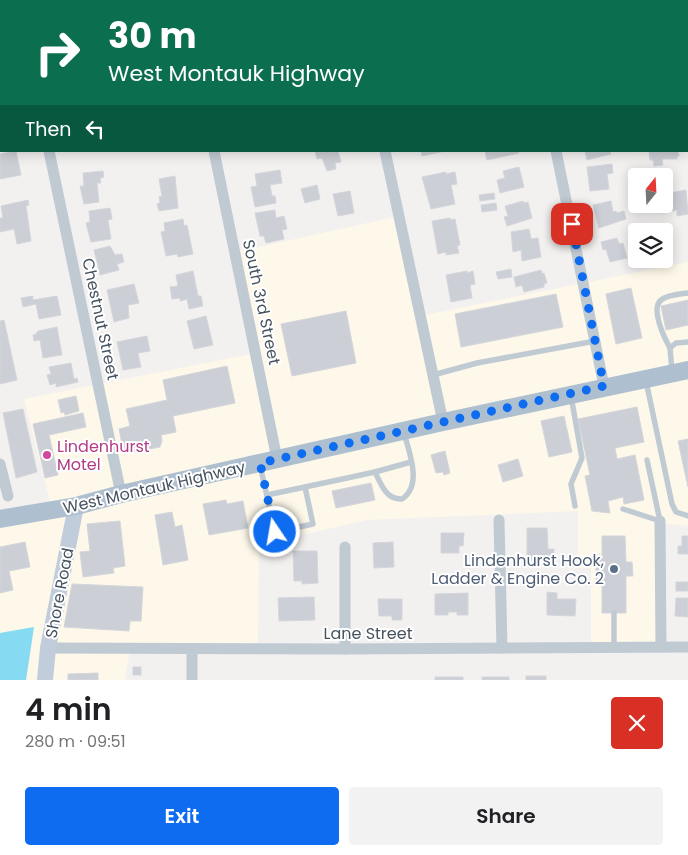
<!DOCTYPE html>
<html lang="en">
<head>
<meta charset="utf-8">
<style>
  :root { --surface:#fff; --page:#f2f2f2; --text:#202124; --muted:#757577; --accent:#0d6cef }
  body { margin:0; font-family:Poppins,sans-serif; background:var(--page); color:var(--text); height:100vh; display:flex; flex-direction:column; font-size:19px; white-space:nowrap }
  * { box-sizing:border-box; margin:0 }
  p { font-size:16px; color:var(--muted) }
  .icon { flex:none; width:28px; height:28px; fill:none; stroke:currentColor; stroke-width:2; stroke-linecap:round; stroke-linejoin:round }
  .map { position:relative; height:680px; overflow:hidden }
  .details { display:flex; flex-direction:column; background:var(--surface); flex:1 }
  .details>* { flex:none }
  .guide { position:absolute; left:0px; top:0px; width:689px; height:152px; box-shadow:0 2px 12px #0003; background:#0b6e4f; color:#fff; overflow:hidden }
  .needle { width:32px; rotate:18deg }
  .tools { position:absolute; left:628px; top:168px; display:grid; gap:10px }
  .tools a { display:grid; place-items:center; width:45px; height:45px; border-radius:5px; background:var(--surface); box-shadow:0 2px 12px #0003; font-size:25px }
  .pin { position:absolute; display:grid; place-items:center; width:42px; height:42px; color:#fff; margin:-21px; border-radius:10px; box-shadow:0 2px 8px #0006 }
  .me { position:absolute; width:55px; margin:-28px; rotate:348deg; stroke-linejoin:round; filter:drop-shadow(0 0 4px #0008) }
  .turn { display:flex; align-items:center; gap:18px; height:105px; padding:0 25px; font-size:22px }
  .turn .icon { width:65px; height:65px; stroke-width:2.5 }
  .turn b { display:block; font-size:35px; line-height:42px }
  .then { display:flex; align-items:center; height:48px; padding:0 25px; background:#0003; gap:10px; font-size:19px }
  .round { display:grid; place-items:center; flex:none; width:52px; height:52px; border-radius:5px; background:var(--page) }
  .summary { display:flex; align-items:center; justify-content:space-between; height:85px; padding:0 25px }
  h1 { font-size:30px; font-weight:600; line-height:38px }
  .action { display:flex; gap:10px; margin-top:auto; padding:10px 25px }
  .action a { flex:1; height:58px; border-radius:5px; background:var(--accent); color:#fff; font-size:20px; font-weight:600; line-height:58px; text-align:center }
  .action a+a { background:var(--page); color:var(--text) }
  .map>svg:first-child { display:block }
  .commercial { fill:#fdf8e9 }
  .water { fill:#86daf2 }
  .building { fill:#cccfd5; stroke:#d4d6dc }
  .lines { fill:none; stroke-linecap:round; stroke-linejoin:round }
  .lane { stroke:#c0cad3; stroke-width:5.5 }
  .street { stroke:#c0cad3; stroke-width:11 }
  .secondary { stroke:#c1cdda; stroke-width:16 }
  .primary { stroke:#aebfd0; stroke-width:18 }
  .route { stroke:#0d6cef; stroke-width:9; stroke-dasharray:0 16.2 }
  .hotel-dot { fill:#d1479c; stroke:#fff; stroke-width:2 }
  .service-dot { fill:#5c6f8a; stroke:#fff; stroke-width:2 }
  .labels { text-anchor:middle; stroke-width:4; stroke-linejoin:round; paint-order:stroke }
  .street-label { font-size:16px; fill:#46535f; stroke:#fff }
  .hotel-label { font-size:16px; fill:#b23c85; stroke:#fff; text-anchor:start }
  .service-label { font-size:16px; fill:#4e5e75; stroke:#fff; text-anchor:end }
</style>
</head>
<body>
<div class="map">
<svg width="688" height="680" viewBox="0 0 688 680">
  <rect width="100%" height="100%" fill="#f3f0f0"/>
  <!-- commercial -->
  <polygon class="commercial" points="395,217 415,317 688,262 688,526 663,523 664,645 591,646 591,568 578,568 578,511 367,520 259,545 258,643 131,644 125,680 26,680 34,627 0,633 0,513 50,502 24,399 261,352 240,251"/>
  <!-- water -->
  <polygon class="water" points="34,627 26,680 0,680 0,633"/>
  <!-- building -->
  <g class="building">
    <polygon points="16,151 21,175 0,179 0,154"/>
    <polygon points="315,151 338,151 341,162 335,163 336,169 327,171 322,158 317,159"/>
    <polygon points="421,151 445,151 422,156"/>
    <polygon points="485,151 518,151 519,153 487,160"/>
    <polygon points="585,151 610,151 611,154 587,160"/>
    <polygon points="649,151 678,151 679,156 677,156 677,159 662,159 663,165 654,166 653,160 650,160"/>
    <polygon points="612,164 613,173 607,174 609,189 590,191 587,167"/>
    <polygon points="519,167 524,187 500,193 497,180 505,178 503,171"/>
    <polygon points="280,170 282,183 270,185 272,196 275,196 276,203 255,207 251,187 257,186 255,174"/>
    <polygon points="103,171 104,177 100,178 101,183 97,183 99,202 84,204 80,186 84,186 83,173"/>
    <polygon points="446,172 446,174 455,172 457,184 451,185 455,204 431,209 422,177"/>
    <polygon points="175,176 178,208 159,211 157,204 160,203 159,197 162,196 159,179"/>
    <polygon points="317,185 320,199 305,203 301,189"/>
    <polygon points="686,190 688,214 677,216 677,210 661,213 659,204 664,204 664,194"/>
    <polygon points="350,191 354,213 338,216 333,194"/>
    <polygon points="494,193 495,199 480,201 479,195"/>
    <polygon points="28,200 29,205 26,206 31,241 17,244 14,229 0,232 0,218 3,218 1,206"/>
    <polygon points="523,201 524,203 528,202 532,218 507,226 504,217 508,216 505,206"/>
    <polygon points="611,201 613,212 616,211 617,213 624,211 626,219 599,228 593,205"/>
    <polygon points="496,203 497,210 482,212 481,205"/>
    <polygon points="110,208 112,219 108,220 111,239 91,242 86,223 90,222 89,211"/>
    <polygon points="275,210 276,218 284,216 287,229 282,230 284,239 266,243 264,236 260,236 255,213"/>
    <polygon points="450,218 451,220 455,219 460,245 457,246 459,253 446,255 446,252 438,254 432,221"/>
    <polygon points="183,219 184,226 187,225 193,254 178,257 177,254 166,256 161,232 165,231 164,223"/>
    <polygon points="529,229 531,239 538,238 541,257 522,261 521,250 513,252 511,232"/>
    <polygon points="617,238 619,244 623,243 627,258 610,262 606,249 603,250 601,242"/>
    <polygon points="110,246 115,255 122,254 124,262 117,264 119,270 100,275 94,250"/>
    <polygon points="511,269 512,277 498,279 496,272"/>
    <polygon points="541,270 542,274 544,273 547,283 544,284 544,287 524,292 522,285 516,287 514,277"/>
    <polygon points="193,271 198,296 201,296 203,306 189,309 187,299 180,301 180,298 172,299 170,287 178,286 176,275"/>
    <polygon points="467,271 467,273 473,271 475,284 470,285 472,298 451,302 446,275"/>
    <polygon points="134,284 139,303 128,305 129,318 114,322 107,290"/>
    <polygon points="631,288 642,338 616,344 606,294"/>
    <polygon points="556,294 563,327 461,347 455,314"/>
    <polygon points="33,296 33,300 57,296 61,315 39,319 36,304 23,307 21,298"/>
    <polygon points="688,300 688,325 666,330 661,306"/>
    <polygon points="346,311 356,363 292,376 281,324"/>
    <polygon points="206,316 213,345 194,349 187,321"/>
    <polygon points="4,320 17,380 0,384 0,321"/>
    <polygon points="57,327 62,355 43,358 40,340 34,341 33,335 36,334 38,331"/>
    <polygon points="147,336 150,351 138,353 141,367 123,370 117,342"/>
    <polygon points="71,363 74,379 77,378 78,382 56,387 56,383 50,385 47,375 51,374 49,367"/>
    <polygon points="227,366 235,403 173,416 176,432 161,435 162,440 160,447 124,454 119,429 130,426 126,409 167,400 163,380"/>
    <polygon points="76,396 79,411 65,415 64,412 61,413 58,400"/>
    <polygon points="637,407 644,442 615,448 617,459 635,455 644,500 624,504 623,497 608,501 610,513 592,511 585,476 590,475 578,419"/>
    <polygon points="23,409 37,472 16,478 3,413"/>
    <polygon points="83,413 86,427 49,435 58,475 45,478 33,424"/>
    <polygon points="564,416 572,452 549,457 541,421"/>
    <polygon points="688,439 688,487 678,441"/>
    <polygon points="445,451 450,473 444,475 443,472 436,473 431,455"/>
    <polygon points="518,459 523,476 503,482 498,465"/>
    <polygon points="371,483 375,500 336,508 332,491"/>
    <polygon points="226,500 227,504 243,501 248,528 209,535 203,504"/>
    <polygon points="172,512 175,527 182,525 188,560 163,565 155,515"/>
    <polygon points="120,521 125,566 113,568 114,573 83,577 80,552 90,551 87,524"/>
    <polygon points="527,528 547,528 548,549 554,549 554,560 527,560"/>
    <polygon points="441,533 464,533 463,546 459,546 459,553 441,553"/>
    <polygon points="602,536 625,536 626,562 632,562 633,576 626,576 626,613 602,613 602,582 596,582 596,555 602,555"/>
    <polygon points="682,536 688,536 688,554 678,554 678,546 682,546"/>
    <polygon points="25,542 30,567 9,571 13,590 0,593 0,547"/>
    <polygon points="393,542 394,567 374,568 373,543"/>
    <polygon points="293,551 317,551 318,583 302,584 302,581 294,581"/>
    <rect x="676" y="582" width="12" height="9"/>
    <polygon points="72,584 143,587 141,621 130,621 129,631 64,627"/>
    <polygon points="547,592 557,593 557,599 576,599 575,616 547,615"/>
    <polygon points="468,593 468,615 457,615 457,612 448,612 448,615 435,615 435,594"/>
    <polygon points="314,597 315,620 279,621 278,598"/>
    <polygon points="676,598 688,598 688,617 675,616"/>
    <polygon points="378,599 402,599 402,620 392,620 392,616 379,616"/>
    <rect x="133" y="667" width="8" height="8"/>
    <polygon points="98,673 98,680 68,680 68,674"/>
    <rect x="526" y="676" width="20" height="4"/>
    <rect x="435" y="677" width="28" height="3"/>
    <rect x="482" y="677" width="27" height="3"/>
  </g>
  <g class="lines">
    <!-- lane -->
    <g class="lane">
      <path d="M670 348C665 339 650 309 661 300 667 295 680 294 688 293"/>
      <polyline points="672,371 670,348 676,343 688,342"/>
      <polyline points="433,375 477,363 595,341"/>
      <polyline points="646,381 672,504 676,512 688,516"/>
      <polyline points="571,396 582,458 571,484 575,506"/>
      <polyline points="647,460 660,521"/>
      <polyline points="260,465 275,532 313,524 305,487 267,495"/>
      <polyline points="375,472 411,462"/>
      <path d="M305 487 375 472C381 484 386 500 402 499 423 485 409 452 404 433"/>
      <polyline points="623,509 660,521"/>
      <polyline points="614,647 614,613"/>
    </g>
    <!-- street -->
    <g class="street">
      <polyline points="168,0 168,1"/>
      <polyline points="347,0 348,1"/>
      <polyline points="524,0 524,1"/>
      <polyline points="556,1 563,0"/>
      <polyline points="0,120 1,119"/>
      <polyline points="49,151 121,494"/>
      <polyline points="214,151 277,459"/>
      <polyline points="385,151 443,422"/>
      <polyline points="556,151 604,386"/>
      <polyline points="0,464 8,496"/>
      <polyline points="499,520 502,648"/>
      <polyline points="660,521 661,647"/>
      <polyline points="345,547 345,649"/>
      <polyline points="48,648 345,649 688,647"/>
      <polyline points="192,650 192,680"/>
    </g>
    <!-- secondary -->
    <polyline class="secondary" points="45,680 48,648 76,506"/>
    <!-- primary -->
    <polyline class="primary" points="0,519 76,506 121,494 443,422 688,370"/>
  </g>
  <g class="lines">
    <!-- route -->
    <polyline class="route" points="275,532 260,463 604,386 572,224"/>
  </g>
  <!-- markers -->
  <circle class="hotel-dot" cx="47" cy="455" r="5"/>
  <circle class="service-dot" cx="614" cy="569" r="5"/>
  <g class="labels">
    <!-- street labels -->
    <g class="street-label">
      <text transform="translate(262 302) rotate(78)" y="6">South 3rd Street</text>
      <text transform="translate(101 319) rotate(78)" y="6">Chestnut Street</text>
      <text transform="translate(154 487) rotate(-13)" y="6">West Montauk Highway</text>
      <text transform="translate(59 593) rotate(-79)" y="6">Shore Road</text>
      <text x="368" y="639">Lane Street</text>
    </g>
    <!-- hotel labels -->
    <g class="hotel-label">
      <text x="57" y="452">Lindenhurst<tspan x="57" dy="18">Motel</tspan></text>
    </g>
    <!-- service labels -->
    <g class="service-label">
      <text x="604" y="566">Lindenhurst Hook,<tspan x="604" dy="18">Ladder &amp; Engine Co. 2</tspan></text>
    </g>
  </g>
</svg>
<div class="tools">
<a><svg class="needle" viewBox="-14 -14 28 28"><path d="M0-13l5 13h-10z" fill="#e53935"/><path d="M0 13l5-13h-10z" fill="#757577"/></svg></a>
<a><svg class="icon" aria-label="layers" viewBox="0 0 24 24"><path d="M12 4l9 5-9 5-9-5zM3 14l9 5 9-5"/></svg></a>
</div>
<div class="pin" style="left:572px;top:224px;background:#d93025"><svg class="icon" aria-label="arrive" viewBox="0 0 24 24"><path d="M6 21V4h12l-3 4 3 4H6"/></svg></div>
<svg class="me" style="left:275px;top:532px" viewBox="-20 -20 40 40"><circle r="17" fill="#0d6cef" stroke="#fff" stroke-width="3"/><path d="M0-11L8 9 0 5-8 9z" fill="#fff"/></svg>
<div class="guide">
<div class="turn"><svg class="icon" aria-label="right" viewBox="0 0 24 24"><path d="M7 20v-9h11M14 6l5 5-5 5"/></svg><div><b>30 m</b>West Montauk Highway</div></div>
<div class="then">Then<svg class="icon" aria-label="left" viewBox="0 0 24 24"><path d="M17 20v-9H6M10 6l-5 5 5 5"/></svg></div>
</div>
</div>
<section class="details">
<div class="summary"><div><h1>4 min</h1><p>280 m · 09:51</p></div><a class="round" style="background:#d93025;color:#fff"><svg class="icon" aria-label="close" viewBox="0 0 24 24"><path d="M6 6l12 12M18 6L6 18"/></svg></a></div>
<div class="action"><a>Exit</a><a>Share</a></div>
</section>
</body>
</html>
